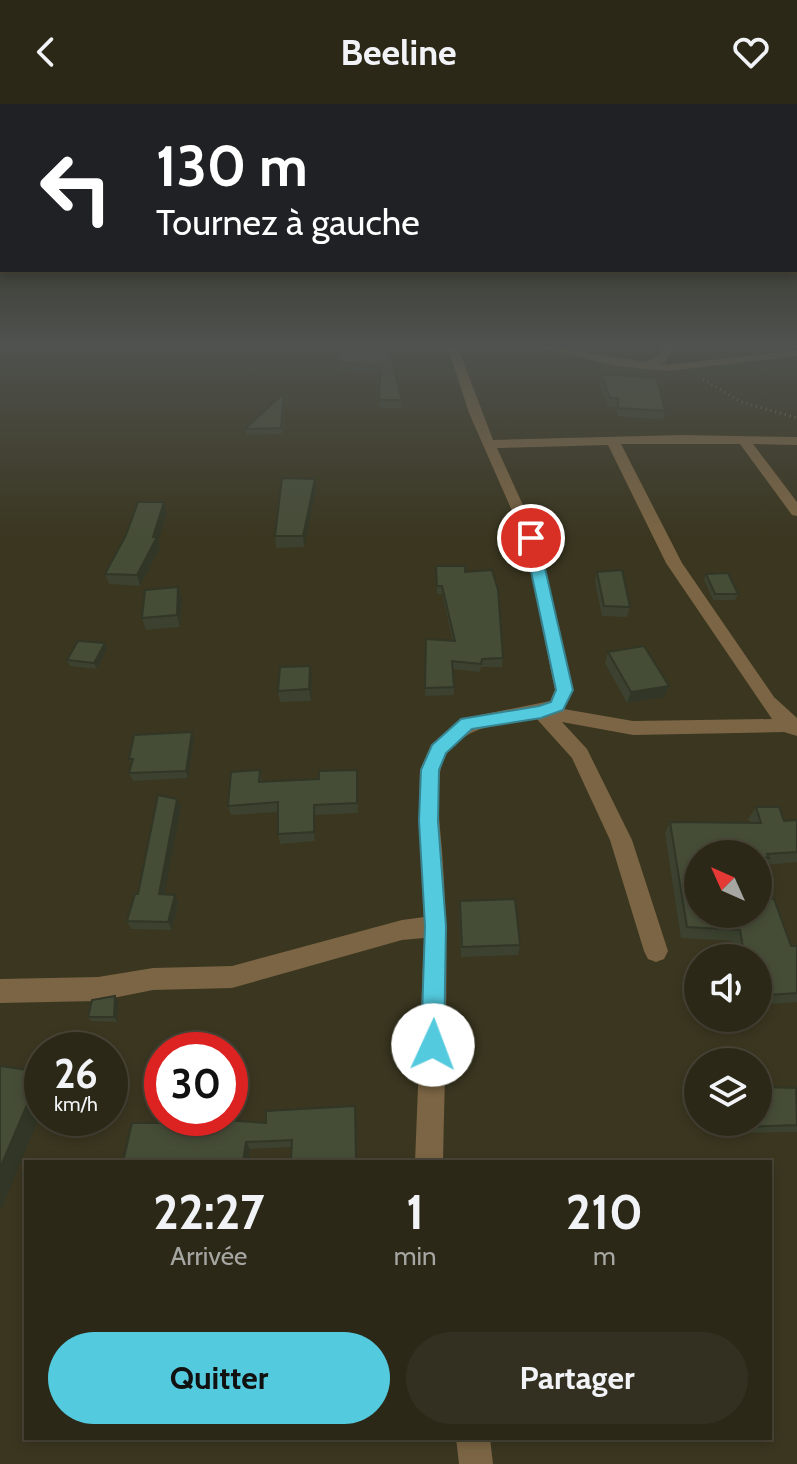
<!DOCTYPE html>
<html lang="fr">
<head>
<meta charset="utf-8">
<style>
  :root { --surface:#2c2818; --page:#343021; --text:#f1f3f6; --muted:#a6a6a2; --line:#484437; --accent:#54cade }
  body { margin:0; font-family:Cabin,sans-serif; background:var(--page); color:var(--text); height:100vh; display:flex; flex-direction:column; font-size:30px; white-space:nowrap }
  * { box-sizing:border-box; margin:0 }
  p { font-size:26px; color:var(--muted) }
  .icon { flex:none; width:44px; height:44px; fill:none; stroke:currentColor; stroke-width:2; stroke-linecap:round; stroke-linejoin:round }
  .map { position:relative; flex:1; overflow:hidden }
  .sheet { position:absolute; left:24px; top:1056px; width:748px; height:280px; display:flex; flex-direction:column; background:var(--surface); border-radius:0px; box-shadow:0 4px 12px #0003,0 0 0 2px var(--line) }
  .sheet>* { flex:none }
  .guide { position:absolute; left:0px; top:0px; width:798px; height:168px; box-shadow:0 4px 12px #0003,0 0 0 2px var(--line); background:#202124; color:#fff; overflow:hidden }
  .needle { width:52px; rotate:315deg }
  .controls { position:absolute; left:684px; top:736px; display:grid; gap:16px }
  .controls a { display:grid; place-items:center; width:88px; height:88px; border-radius:50%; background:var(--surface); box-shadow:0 4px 12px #0003,0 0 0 2px var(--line); font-size:40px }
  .speed { position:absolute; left:24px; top:928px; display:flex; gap:16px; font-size:40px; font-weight:700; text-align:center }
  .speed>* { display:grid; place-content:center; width:104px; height:104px; border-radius:50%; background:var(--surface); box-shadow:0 4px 12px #0003,0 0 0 2px var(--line); line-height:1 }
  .speed small { font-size:20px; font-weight:400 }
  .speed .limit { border:12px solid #d22; background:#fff; color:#111 }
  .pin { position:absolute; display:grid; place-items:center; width:68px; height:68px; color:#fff; margin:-34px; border:4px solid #fff; border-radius:50%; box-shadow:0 2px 8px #0007 }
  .me { position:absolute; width:88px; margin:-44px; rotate:2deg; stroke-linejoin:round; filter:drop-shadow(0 0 6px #0008) }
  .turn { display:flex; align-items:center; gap:28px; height:168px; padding:0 24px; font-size:36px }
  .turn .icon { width:104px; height:104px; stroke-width:2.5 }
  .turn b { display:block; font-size:56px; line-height:68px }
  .eta { display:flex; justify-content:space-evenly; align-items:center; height:136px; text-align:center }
  .eta b { font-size:48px; font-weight:700; line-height:56px }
  .action { display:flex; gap:16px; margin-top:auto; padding:16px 24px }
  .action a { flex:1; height:92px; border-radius:48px; background:var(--accent); color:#111; font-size:32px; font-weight:700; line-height:92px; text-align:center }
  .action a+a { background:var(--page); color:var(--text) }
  header { display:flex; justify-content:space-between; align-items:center; height:104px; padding:0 24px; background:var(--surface); font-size:36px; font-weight:700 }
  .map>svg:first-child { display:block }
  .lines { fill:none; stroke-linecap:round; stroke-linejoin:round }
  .path { stroke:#777461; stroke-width:3; stroke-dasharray:1 4; stroke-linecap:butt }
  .minor { fill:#7b6544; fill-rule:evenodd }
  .wall { fill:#3c422f }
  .shaded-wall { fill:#313626 }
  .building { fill:#464d37; stroke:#313626; stroke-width:2 }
  .route { fill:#54cade; stroke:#378390; stroke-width:2 }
</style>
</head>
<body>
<header><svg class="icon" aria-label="back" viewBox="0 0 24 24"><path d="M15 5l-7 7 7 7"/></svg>Beeline<svg class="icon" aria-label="heart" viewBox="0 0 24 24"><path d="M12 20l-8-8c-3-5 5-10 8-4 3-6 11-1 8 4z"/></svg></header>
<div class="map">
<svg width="797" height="1360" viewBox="0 0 797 1360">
  <rect width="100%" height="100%" fill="#3a3620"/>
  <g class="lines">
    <!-- path -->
    <g class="path">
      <polyline points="26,248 52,242"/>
      <polyline points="703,275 741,298 797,314"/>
    </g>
    <!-- minor -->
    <g class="minor">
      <polygon points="16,242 15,244 0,250 0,243"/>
      <path d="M443 242H454L460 249 493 336 681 331 797 333V341L753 340 797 398V412L792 411 740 340H621L682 459 774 593 797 614V632L784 628 633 631 562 618 587 645 632 736 668 847 664 855 656 858 648 855 644 847 610 736 572 654 535 613C502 620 468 621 447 649 433 668 440 722 442 746 450 850 445 954 443 1058H415L424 834 402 836 232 884 153 886 98 897 0 899V875L98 873 153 864 232 862 402 816 424 813 419 717 420 666 431 641 460 615 550 597 555 586 524 434 469 309 450 250ZM608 341 666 459 772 615 633 617 564 605 573 586 538 434 497 344Z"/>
      <polygon points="533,242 553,242 644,258 658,253 663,242 673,242 666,257 660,260 668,261 797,246 797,252 668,267 616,262"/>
      <polygon points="456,1334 490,1334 493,1360 459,1360"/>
    </g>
  </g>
  <!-- wall -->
  <g class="wall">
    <polygon points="388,242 402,296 402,304 379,304 381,270 338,266 338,258"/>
    <polygon points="601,270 665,307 663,316 617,312 616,303 608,303 599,279"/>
    <polygon points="285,294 282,330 246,331 245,325"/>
    <polygon points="316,386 304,443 276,444 275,432"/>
    <polygon points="164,398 167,408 158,437 160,443 140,482 109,480 105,470"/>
    <polygon points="436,462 465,468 503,554 502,563 481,563 480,568 452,565 454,583 454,591 425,592 426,535 453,537 442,490 437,490"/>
    <polygon points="597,468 630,503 627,513 602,512 595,478"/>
    <polygon points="706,470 738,490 735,496 713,496 704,475"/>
    <polygon points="178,483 182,494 180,523 146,526 142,514"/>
    <polygon points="107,545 97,565 70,562 67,556"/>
    <polygon points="608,548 664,593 627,599 605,559"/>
    <polygon points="312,573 311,597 280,598 278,587"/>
    <polygon points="194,636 188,674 133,677 129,669 132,660 129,655"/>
    <polygon points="260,666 262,678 319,675 357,666 358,709 315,711 315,737 280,740 278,730 278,708 231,711 228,702"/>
    <polygon points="181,703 164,790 178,799 172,826 131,825 127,817 138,790"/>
    <polygon points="756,703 784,717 797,716 797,758 764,761 761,765 758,765 758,750 698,750 698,810 791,842 797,842 797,898 760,901 758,896 758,854 735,854 732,837 681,834 665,729 670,718 750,718 748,715"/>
    <polygon points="460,797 520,841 518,851 461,853 459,807"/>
    <polygon points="115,892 118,896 117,918 91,917 88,913"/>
    <polygon points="797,986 797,1028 738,1029 735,1018 758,1018"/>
    <polygon points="356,1009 357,1058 291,1058 292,1043 250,1045 123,1058 266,1019"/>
  </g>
  <!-- shaded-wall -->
  <g class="shaded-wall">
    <polygon points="315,375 316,386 304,443 303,432"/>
    <polygon points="164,398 167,408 158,437 160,443 140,482 137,471"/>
    <polygon points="178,483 182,494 180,523 177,511"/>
    <polygon points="105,539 107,545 97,565 94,559"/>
    <polygon points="310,562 312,573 311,597 309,585"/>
    <polygon points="669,582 664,593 627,599 631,588"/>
    <polygon points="192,628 194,636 188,674 186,667"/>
    <polygon points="177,695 181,703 163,798 159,790"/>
    <polygon points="314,701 315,711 315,737 314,728"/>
    <polygon points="175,791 178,799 172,826 168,818"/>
    <polygon points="115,892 118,896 117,918 114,913"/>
    <polygon points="41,968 42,1006 0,1108 0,1064"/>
    <polygon points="355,1002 356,1009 357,1058 356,1058"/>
    <polygon points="246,1038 250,1045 248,1058 243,1058"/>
  </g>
  <!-- building -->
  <g class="building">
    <polygon points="343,242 388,242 402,296 379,296 381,263 338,258"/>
    <polygon points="601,270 657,274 665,307 618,304 618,294 610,294"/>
    <polygon points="284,289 281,324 245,325"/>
    <polygon points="282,374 315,375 303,432 275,432"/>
    <polygon points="138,398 164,398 153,433 157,433 137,471 105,470 126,431"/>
    <polygon points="436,462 465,462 465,468 492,466 498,486 503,554 482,555 481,560 452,557 454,583 425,584 426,535 455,537 442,482 437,482"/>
    <polygon points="622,466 630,503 604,502 597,468"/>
    <polygon points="728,469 738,490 715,490 706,470"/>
    <polygon points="178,483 177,511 142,514 145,486"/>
    <polygon points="78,537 105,539 94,559 67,556"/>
    <polygon points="644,542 669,582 631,588 608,548"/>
    <polygon points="310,562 309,585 278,587 280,563"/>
    <polygon points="192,628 186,667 129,669 133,655 129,655 134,631"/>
    <polygon points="260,666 259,678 319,675 319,667 357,666 357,699 314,701 314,728 278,730 278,698 228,702 231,668"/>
    <polygon points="158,691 177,695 159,790 175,791 168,818 127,817 135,790 138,790"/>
    <polygon points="756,703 779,703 784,717 797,716 797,748 767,750 769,754 758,753 758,750 698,750 698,810 758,810 758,794 774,795 791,842 797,842 797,889 769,891 759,871 758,870 758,854 745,854 740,826 687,823 670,718 761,719"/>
    <polygon points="515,795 520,841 462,843 460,797"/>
    <polygon points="115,892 114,913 88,913 92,896"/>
    <polygon points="0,962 41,968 0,1064"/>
    <polygon points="758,983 796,984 797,1021 746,1023 745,1018 758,1018"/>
    <polygon points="355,1002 356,1058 291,1058 292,1036 246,1038 243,1058 123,1058 132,1019 192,1019 193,1014 196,1014 266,1019 266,1007"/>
  </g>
  <!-- sky -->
  <linearGradient id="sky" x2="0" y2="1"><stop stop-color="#201e12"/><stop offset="0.56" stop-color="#4f524e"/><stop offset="1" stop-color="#4f524e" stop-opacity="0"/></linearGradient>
  <rect width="797" height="432" fill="url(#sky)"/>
  <!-- route -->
  <polygon class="route" points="531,430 538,434 573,586 563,606 541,614 472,625 446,649 439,666 438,717 446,822 444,941 441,949 433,953 425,949 421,941 425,822 419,717 421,666 432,641 461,615 539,602 551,598 556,586 524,434"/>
</svg>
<div class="controls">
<a><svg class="needle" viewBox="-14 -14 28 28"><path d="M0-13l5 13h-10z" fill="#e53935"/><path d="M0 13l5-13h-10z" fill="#a6a6a2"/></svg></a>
<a><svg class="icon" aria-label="sound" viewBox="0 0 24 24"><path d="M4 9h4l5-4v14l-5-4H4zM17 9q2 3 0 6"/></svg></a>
<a><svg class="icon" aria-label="layers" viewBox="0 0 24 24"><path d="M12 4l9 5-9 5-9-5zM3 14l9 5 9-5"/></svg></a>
</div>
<div class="speed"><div>26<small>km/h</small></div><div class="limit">30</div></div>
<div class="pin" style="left:531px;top:434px;background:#d93025"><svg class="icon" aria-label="arrive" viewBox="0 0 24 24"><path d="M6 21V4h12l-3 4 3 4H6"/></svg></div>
<svg class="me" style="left:433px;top:941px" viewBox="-20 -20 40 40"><circle r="19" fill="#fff"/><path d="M0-13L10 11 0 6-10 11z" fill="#54cade"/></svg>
<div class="guide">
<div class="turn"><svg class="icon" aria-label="left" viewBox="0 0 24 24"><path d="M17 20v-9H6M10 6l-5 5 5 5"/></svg><div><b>130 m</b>Tournez à gauche</div></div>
</div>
<section class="sheet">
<div class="eta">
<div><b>22:27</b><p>Arrivée</p></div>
<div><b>1</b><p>min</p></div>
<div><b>210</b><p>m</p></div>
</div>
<div class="action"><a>Quitter</a><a>Partager</a></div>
</section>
</div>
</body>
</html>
